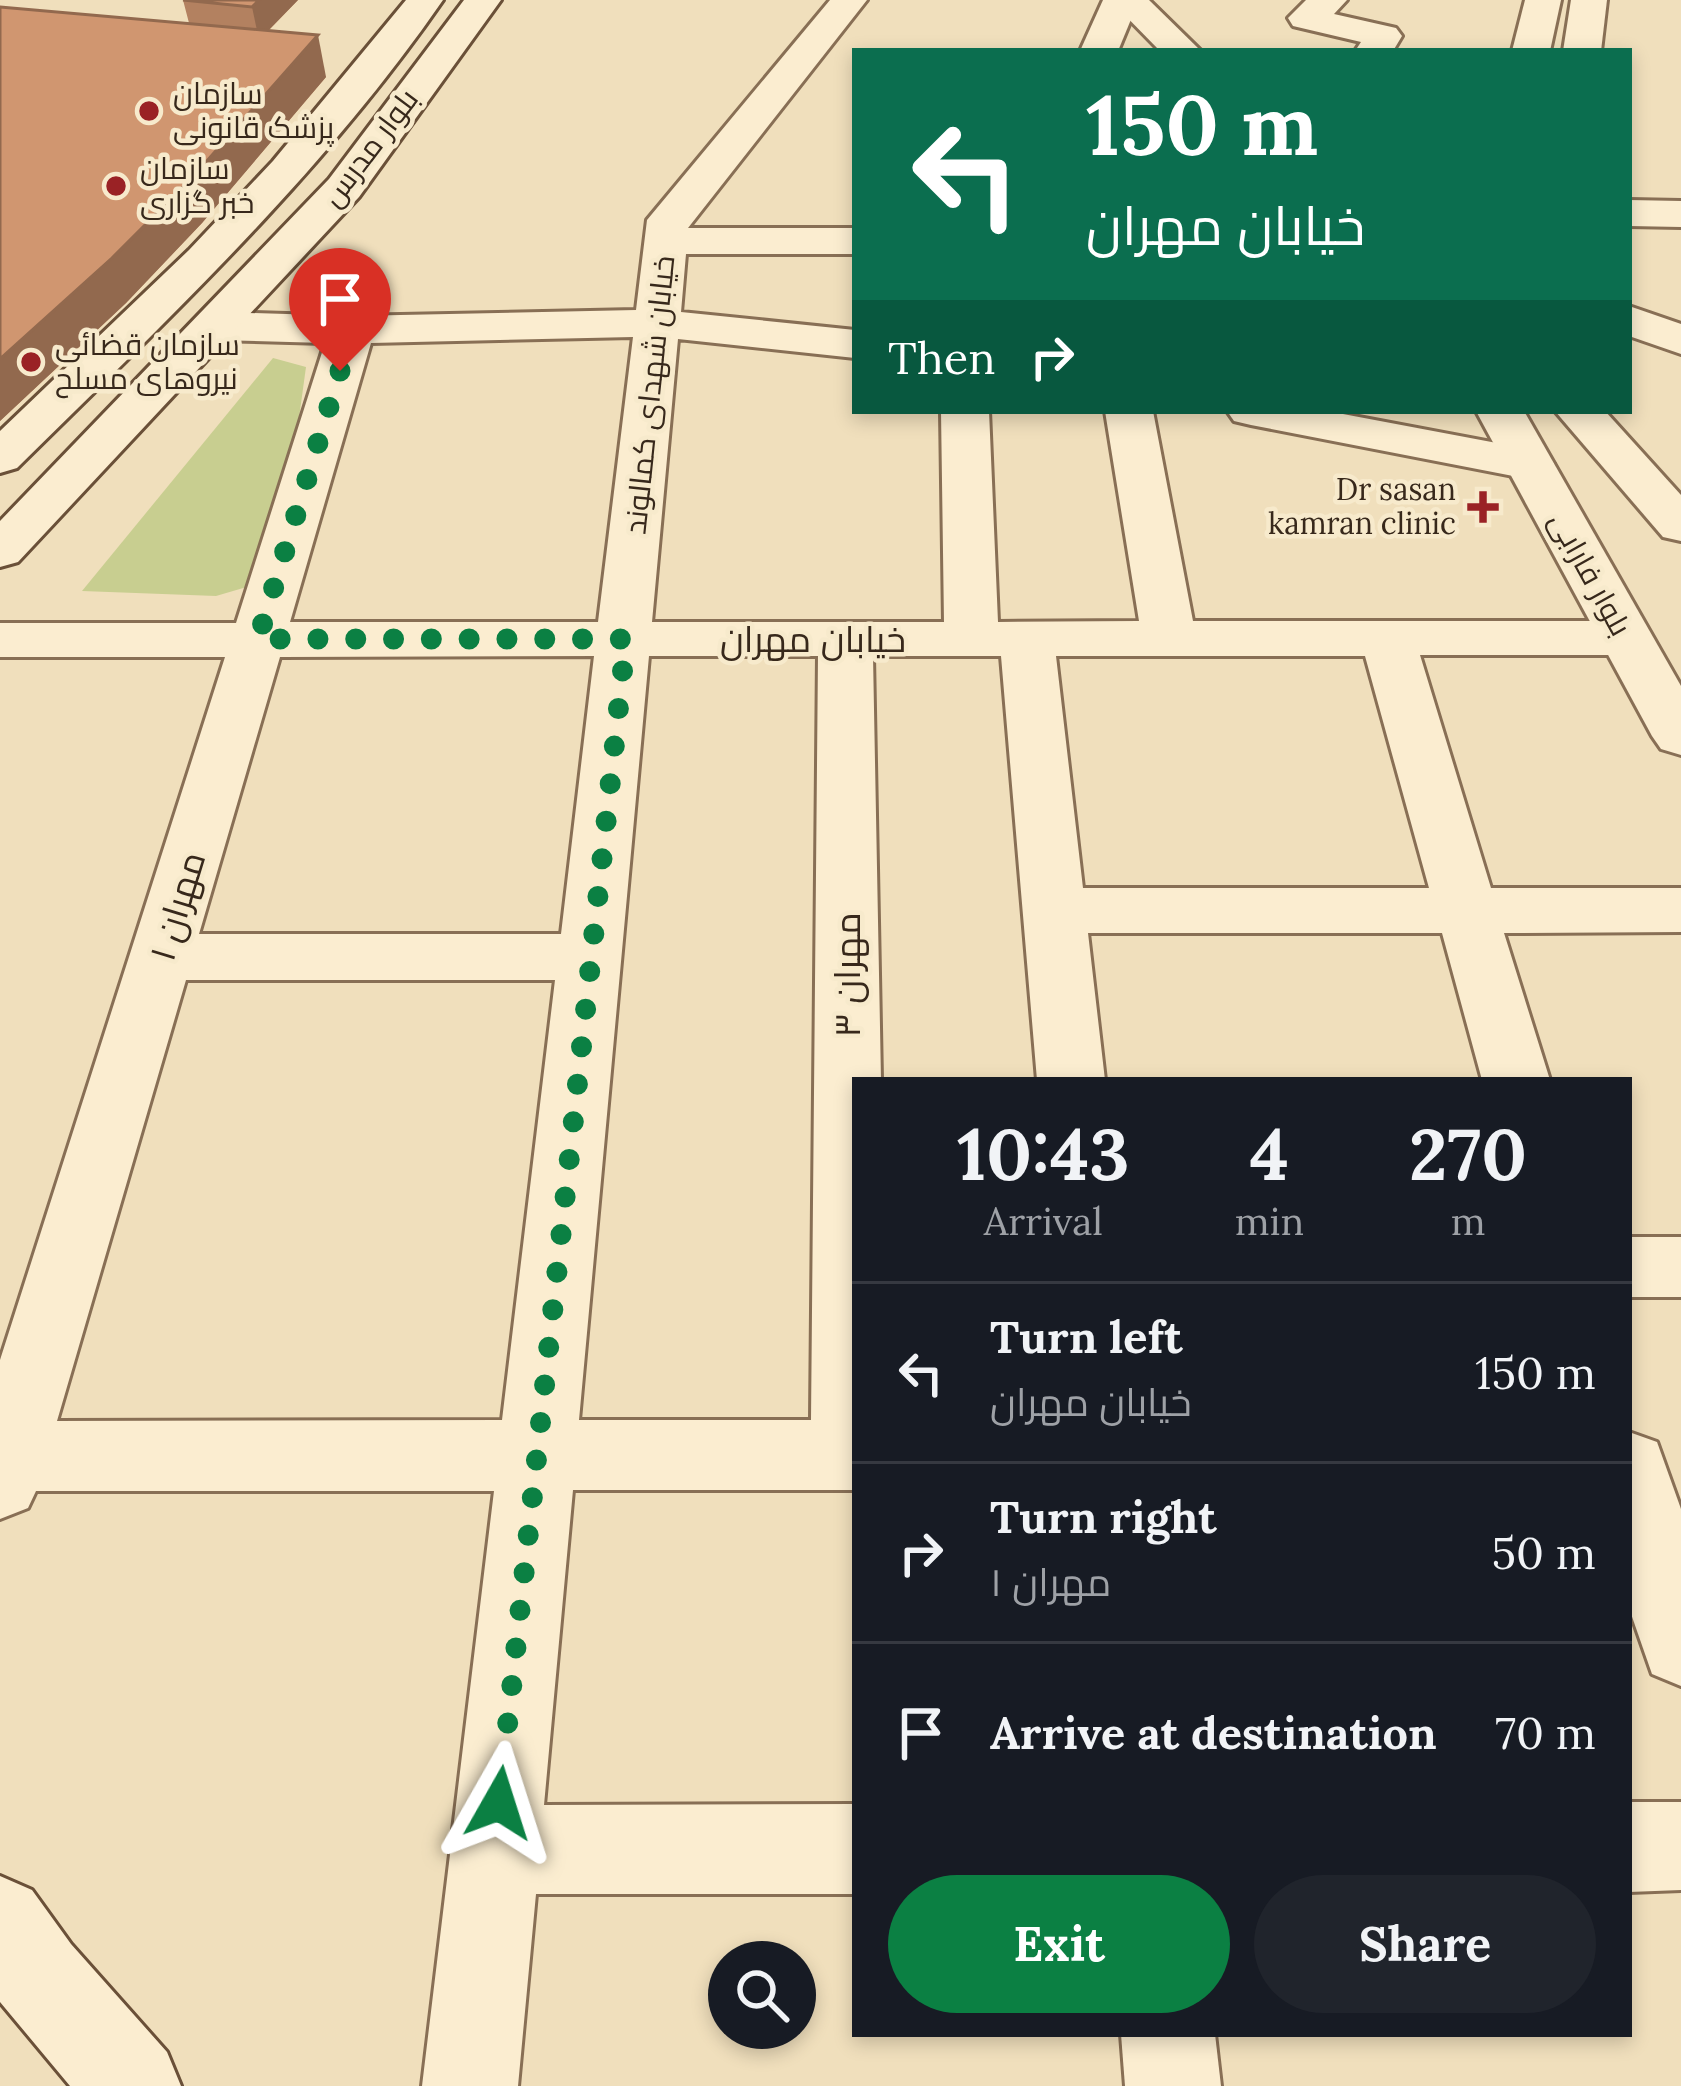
<!DOCTYPE html>
<html lang="en">
<head>
<meta charset="utf-8">
<style>
  :root { --surface:#171b24; --page:#20242c; --text:#f1f3f6; --muted:#9ea1a6; --line:#363941; --accent:#0b8043 }
  body { margin:0; font-family:Lora,Cairo,serif; background:var(--page); color:var(--text); height:100vh; display:flex; flex-direction:column; font-size:45px; white-space:nowrap }
  * { box-sizing:border-box; margin:0 }
  p { font-size:39px; color:var(--muted) }
  .icon { flex:none; width:66px; height:66px; fill:none; stroke:currentColor; stroke-width:2; stroke-linecap:round; stroke-linejoin:round }
  .map { position:relative; flex:1; overflow:hidden }
  .sheet { position:absolute; left:852px; top:1077px; width:780px; height:960px; display:flex; flex-direction:column; background:var(--surface); border-radius:0px; box-shadow:0 6px 18px #0003 }
  .sheet>* { flex:none }
  .hud { position:absolute; left:852px; top:48px; width:780px; height:366px; border-radius:0px; box-shadow:0 6px 18px #0003; background:#0b6e4f; color:#fff; overflow:hidden }
  .fabs { position:absolute; left:708px; top:1941px; display:grid; gap:24px }
  .fabs a { display:grid; place-items:center; width:108px; height:108px; border-radius:50%; background:var(--surface); box-shadow:0 6px 18px #0003; font-size:60px }
  .pin { position:absolute; display:grid; place-items:center; width:102px; height:102px; color:#fff; margin:-123px -51px; border-radius:50% 50% 50% 0; rotate:-45deg; box-shadow:0 0 12px #0007 }
  .pin .icon { rotate:45deg }
  .me { position:absolute; width:132px; margin:-66px; rotate:6deg; stroke-linejoin:round; filter:drop-shadow(0 0 9px #0008) }
  .turn { display:flex; align-items:center; gap:42px; height:252px; padding:0 36px; font-size:54px }
  .turn .icon { width:156px; height:156px; stroke-width:2.5 }
  .turn b { display:block; font-size:84px; line-height:102px }
  .then { display:flex; align-items:center; height:114px; padding:0 36px; background:#0003; gap:24px; font-size:45px }
  .eta { display:flex; justify-content:space-evenly; align-items:center; height:204px; text-align:center }
  .eta b { font-size:72px; font-weight:800; line-height:84px }
  .button { display:flex; gap:24px; margin-top:auto; padding:24px 36px }
  .button a { flex:1; height:138px; border-radius:72px; background:var(--accent); color:#fff; font-size:48px; font-weight:800; line-height:138px; text-align:center }
  .button a+a { background:var(--page); color:var(--text) }
  ul { padding:0; list-style:none }
  li { display:flex; align-items:center; gap:36px; height:180px; padding:0 36px; border-top:3px solid var(--line) }
  li div { flex:1 }
  li b { display:block; font-size:45px }
  li em { font-style:normal }
  .map>svg:first-child { display:block }
  .green { fill:#c8ce90 }
  .lines { fill:none; stroke-linecap:round; stroke-linejoin:round }
  .minor-casing { stroke:#886f55; stroke-width:6 }
  .tertiary-casing { stroke:#886f55; stroke-width:6 }
  .secondary-casing { stroke:#6a5038; stroke-width:6 }
  .minor { fill:#fbedd0; fill-rule:evenodd }
  .tertiary { fill:#fbedd0; fill-rule:evenodd }
  .secondary { fill:#fbedd0; fill-rule:evenodd }
  .wall { fill:#b38160 }
  .shaded-wall { fill:#92694e }
  .building { fill:#d09670; stroke:#92694e; stroke-width:3 }
  .route { stroke:#0b8043; stroke-width:21; stroke-dasharray:0 37.8 }
  .poi-dot { fill:#9a2225; stroke:#f7eacc; stroke-width:4.5 }
  .labels { text-anchor:middle; stroke-width:9; stroke-linejoin:round; paint-order:stroke }
  .far-poi-label { font-size:30px; fill:#37281b; stroke:#f7eacc; text-anchor:start }
  .far-street-label { font-size:30px; fill:#37281b; stroke:#f7eacc }
  .street-label { font-size:36px; fill:#37281b; stroke:#f7eacc }
</style>
</head>
<body>
<div class="map">
<svg width="1681" height="2086" viewBox="0 0 1681 2086">
  <rect width="100%" height="100%" fill="#f0dfbc"/>
  <!-- green -->
  <polygon class="green" points="273,358 306,367 277,578 216,596 82,591"/>
  <g class="lines">
    <!-- minor casing -->
    <g class="minor-casing">
      <g id="minor">
        <path d="M830 0H867L688 228H855V254H686L681 312 855 330V358L678 339 652 622H944L941 411H989L998 622 1139 621 1105 411H1153L1193 621H1625L1644 626 1652 638 1644 650 1625 655H1420L1491 888H1681V932L1504 933 1550 1080H1482L1442 933H1088L1105 1080H1037L1001 656H873L881 1080H855V1490H573L544 1805 855 1804V1894H536L518 2086H422L494 1491H36L28 1508 0 1519V1360L225 657H0V623H236L325 343 216 340 200 336 193 326 200 316 216 312 352 316 636 310 647 220ZM633 337 598 622H290L371 343ZM594 656 561 934H199L280 657ZM649 656H818L811 1420H579ZM1056 656H1365L1429 888H1083ZM186 980H555L502 1420 57 1421Z"/>
        <polygon points="1103,0 1139,0 1118,51 1080,51"/>
        <polygon points="1306,0 1347,0 1334,14 1396,28 1402,36 1393,51 1355,51 1361,42 1293,26 1288,18"/>
        <polygon points="1629,200 1681,201 1681,227 1629,226"/>
        <polygon points="1629,306 1681,324 1681,354 1629,336"/>
        <polygon points="1227,411 1327,411 1529,449 1546,454 1554,464 1546,474 1529,479 1251,425 1234,421"/>
        <rect x="1629" y="1237" width="52" height="60"/>
        <polygon points="1629,1432 1657,1442 1681,1509 1681,1686 1652,1674 1629,1608"/>
        <polygon points="1629,1802 1681,1802 1681,1890 1629,1892"/>
        <polygon points="1121,2034 1215,2034 1221,2086 1125,2086"/>
      </g>
    </g>
    <!-- tertiary casing -->
    <g class="tertiary-casing">
      <g id="tertiary">
        <polygon points="1110,0 1149,0 1201,51 1160,51"/>
        <polygon points="1525,0 1561,0 1550,51 1512,51"/>
        <polygon points="1571,0 1607,0 1601,51 1563,51"/>
        <polygon points="1476,411 1524,411 1681,686 1681,755 1661,749 1652,736"/>
        <polygon points="1555,411 1605,411 1681,495 1681,541 1663,537"/>
      </g>
    </g>
    <!-- secondary casing -->
    <g class="secondary-casing">
      <g id="secondary">
        <path d="M406 0H443C323 174 167 320 17 468L0 473V431L189 250 273 161Z"/>
        <polygon points="464,0 501,0 359,197 18,562 0,567 0,521 329,179"/>
        <polygon points="0,1876 32,1890 71,1944 167,2052 181,2086 70,2086 0,2002"/>
      </g>
    </g>
    <!-- minor -->
    <use href="#minor" class="minor"/>
    <!-- tertiary -->
    <use href="#tertiary" class="tertiary"/>
    <!-- secondary -->
    <use href="#secondary" class="secondary"/>
  </g>
  <!-- wall -->
  <polygon class="wall" points="183,0 298,0 269,30 326,77 202,223 126,303 0,421 0,7 189,23"/>
  <!-- shaded-wall -->
  <g class="shaded-wall">
    <polygon points="259,0 298,0 259,40 252,7"/>
    <polygon points="318,35 326,77 202,223 126,303 0,421 0,359"/>
  </g>
  <!-- building -->
  <g class="building">
    <polygon points="183,0 259,0 252,7"/>
    <polygon points="0,7 318,35 191,179 112,258 0,359"/>
  </g>
  <g class="lines">
    <!-- route -->
    <polyline class="route" points="340,371 258,639 626,639 499,1803"/>
  </g>
  <!-- markers -->
  <g class="poi-dot">
    <circle cx="149" cy="111" r="12"/>
    <circle cx="116" cy="186" r="12"/>
    <circle cx="31" cy="362" r="12"/>
    <path d="M1477 489h12v12h12v12h-12v12h-12v-12h-12v-12h12z"/>
  </g>
  <g class="labels">
    <!-- far-poi labels -->
    <g class="far-poi-label">
      <text x="173" y="104">سازمان<tspan x="173" dy="34">پزشک قانونی</tspan></text>
      <text x="140" y="179">سازمان<tspan x="140" dy="34">خبر گزاری</tspan></text>
      <text x="55" y="355">سازمان قضائی<tspan x="55" dy="34">نیروهای مسلح</tspan></text>
      <text x="1456" y="500" text-anchor="end">Dr sasan<tspan x="1456" dy="34">kamran clinic</tspan></text>
    </g>
    <!-- far-street labels -->
    <g class="far-street-label">
      <text transform="translate(370 148) rotate(-53)" y="10">بلوار مدرس</text>
      <text transform="translate(650 395) rotate(-84)" y="10">خیابان شهدای کمالوند</text>
      <text transform="translate(1590 574) rotate(61)" y="10">بلوار فارابی</text>
    </g>
    <!-- street labels -->
    <g class="street-label">
      <text x="813" y="652">خیابان مهران</text>
      <text transform="translate(177 906) rotate(-73)" y="13">مهران ۱</text>
      <text transform="translate(847 975) rotate(-90)" y="13">مهران ۳</text>
    </g>
  </g>
</svg>
<div class="fabs">
<a><svg class="icon" aria-label="search" viewBox="0 0 24 24"><circle cx="10" cy="10" r="6"/><path d="M15 15l6 6"/></svg></a>
</div>
<div class="pin" style="left:340px;top:371px;background:#d93025"><svg class="icon" aria-label="arrive" viewBox="0 0 24 24"><path d="M6 21V4h12l-3 4 3 4H6"/></svg></div>
<svg class="me" style="left:499px;top:1803px" viewBox="-20 -20 40 40"><path d="M0-17L14 15 0 8-14 15z" fill="#0b8043" stroke="#fff" stroke-width="4"/></svg>
<div class="hud">
<div class="turn"><svg class="icon" aria-label="left" viewBox="0 0 24 24"><path d="M17 20v-9H6M10 6l-5 5 5 5"/></svg><div><b>150 m</b>خیابان مهران</div></div>
<div class="then">Then<svg class="icon" aria-label="right" viewBox="0 0 24 24"><path d="M7 20v-9h11M14 6l5 5-5 5"/></svg></div>
</div>
<section class="sheet">
<div class="eta">
<div><b>10:43</b><p>Arrival</p></div>
<div><b>4</b><p>min</p></div>
<div><b>270</b><p>m</p></div>
</div>
<ul>
<li><svg class="icon" aria-label="left" viewBox="0 0 24 24"><path d="M17 20v-9H6M10 6l-5 5 5 5"/></svg><div><b>Turn left</b><p>خیابان مهران</p></div><em>150 m</em></li>
<li><svg class="icon" aria-label="right" viewBox="0 0 24 24"><path d="M7 20v-9h11M14 6l5 5-5 5"/></svg><div><b>Turn right</b><p>مهران ۱</p></div><em>50 m</em></li>
<li><svg class="icon" aria-label="arrive" viewBox="0 0 24 24"><path d="M6 21V4h12l-3 4 3 4H6"/></svg><div><b>Arrive at destination</b></div><em>70 m</em></li>
</ul>
<div class="button"><a>Exit</a><a>Share</a></div>
</section>
</div>
</body>
</html>
